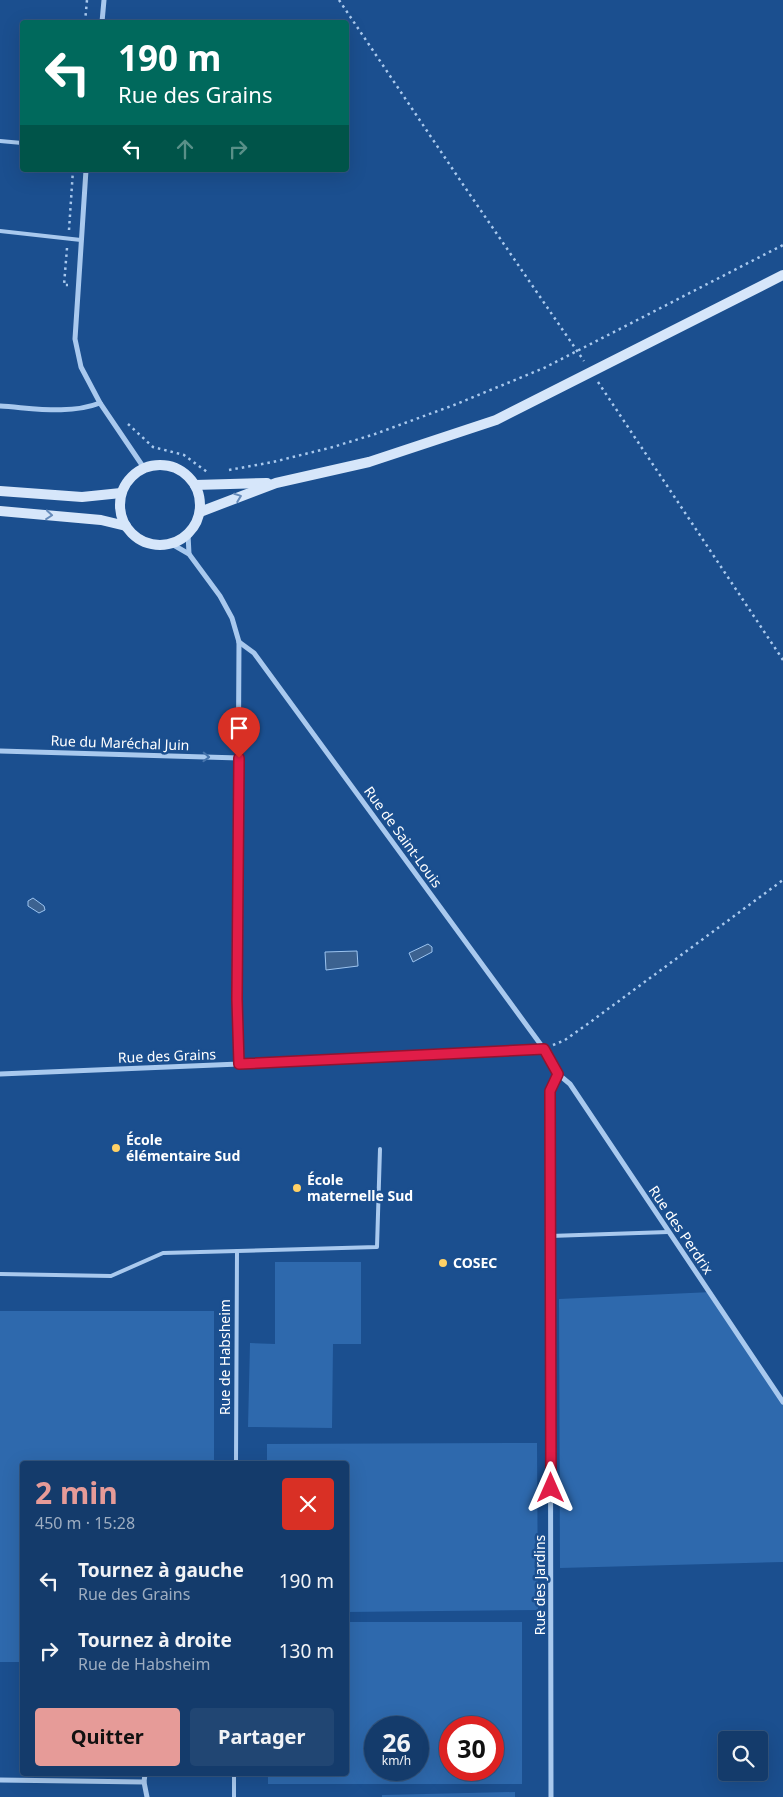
<!DOCTYPE html>
<html lang="fr">
<head>
<meta charset="utf-8">
<style>
  :root { --surface:#143b6b; --page:#214673; --text:#f1f3f6; --muted:#9dadc1; --line:#33557e; --accent:#e69b98 }
  body { margin:0; font-family:"Noto Sans",sans-serif; background:var(--page); color:var(--text); height:100vh; display:flex; flex-direction:column; font-size:19px; white-space:nowrap }
  * { box-sizing:border-box; margin:0 }
  p { font-size:16px; color:var(--muted) }
  .icon { flex:none; width:28px; height:28px; fill:none; stroke:currentColor; stroke-width:2; stroke-linecap:round; stroke-linejoin:round }
  .map { position:relative; flex:1; overflow:hidden }
  .panel { position:absolute; left:20px; top:1461px; width:329px; height:315px; display:flex; flex-direction:column; background:var(--surface); border-radius:5px; box-shadow:0 5px 20px #0002,0 0 0 1px var(--line) }
  .panel>* { flex:none }
  .hud { position:absolute; left:20px; top:20px; width:329px; height:152px; border-radius:5px; box-shadow:0 5px 20px #0002,0 0 0 1px var(--line); background:#00695c; color:#fff; overflow:hidden }
  .controls { position:absolute; left:718px; top:1731px; display:grid; gap:10px }
  .controls a { display:grid; place-items:center; width:50px; height:50px; border-radius:5px; background:var(--surface); box-shadow:0 5px 20px #0002,0 0 0 1px var(--line); font-size:25px }
  .speed { position:absolute; left:364px; top:1716px; display:flex; gap:10px; font-size:25px; font-weight:700; text-align:center }
  .speed>* { display:grid; place-content:center; width:65px; height:65px; border-radius:50%; background:var(--surface); box-shadow:0 5px 20px #0002,0 0 0 1px var(--line); line-height:1 }
  .speed small { font-size:12px; font-weight:400 }
  .speed .limit { border:8px solid #d22; background:#fff; color:#111 }
  .pin { position:absolute; display:grid; place-items:center; width:42px; height:42px; color:#fff; margin:-51px -21px; border-radius:50% 50% 50% 0; rotate:-45deg; box-shadow:0 0 5px #0007 }
  .pin .icon { rotate:45deg }
  .me { position:absolute; width:55px; margin:-28px; rotate:0deg; stroke-linejoin:round; filter:drop-shadow(0 0 4px #0008) }
  .turn { display:flex; align-items:center; gap:18px; height:105px; padding:0 15px; font-size:22px }
  .turn .icon { width:65px; height:65px; stroke-width:2.5 }
  .turn b { display:block; font-size:35px; line-height:42px }
  .lanes { display:flex; align-items:center; height:48px; padding:0 15px; background:#0003; justify-content:center; gap:25px; direction:ltr }
  .lanes .off { opacity:.35 }
  .round { display:grid; place-items:center; flex:none; width:52px; height:52px; border-radius:5px; background:var(--page) }
  .overview { display:flex; align-items:center; justify-content:space-between; height:85px; padding:0 15px }
  h1 { font-size:30px; font-weight:700; line-height:38px; color:var(--accent) }
  .button { display:flex; gap:10px; margin-top:auto; padding:10px 15px }
  .button a { flex:1; height:58px; border-radius:5px; background:var(--accent); color:#111; font-size:20px; font-weight:700; line-height:58px; text-align:center }
  .button a+a { background:var(--page); color:var(--text) }
  ul { padding:0; list-style:none }
  li { display:flex; align-items:center; gap:15px; height:70px; padding:0 15px }
  li div { flex:1 }
  li b { display:block; font-size:19px }
  li em { font-style:normal }
  .map>svg:first-child { display:block }
  .green { fill:#2e69ad; fill-rule:evenodd }
  .water { fill:#3c6290; stroke:#9cc4f0 }
  .lines { fill:none; stroke-linecap:round; stroke-linejoin:round }
  .path { stroke:#a9c9ee; stroke-width:2.5; stroke-dasharray:2.5 4; stroke-linecap:butt }
  .lane { stroke:#a9c9ee; stroke-width:4 }
  .street { stroke:#a9c9ee; stroke-width:5 }
  .secondary { stroke:#d6e6fa; stroke-width:10 }
  .oneway { stroke:#668bba }
  .oneway2 { stroke:#4674ac }
  .route-casing { stroke:#92132f; stroke-width:12 }
  .route { stroke:#e11d48; stroke-width:9 }
  .poi-dot { fill:#ffd166; stroke:#1b4f8f; stroke-width:2 }
  .labels { text-anchor:middle; stroke-width:5; stroke-linejoin:round; paint-order:stroke }
  .street-label { font-size:14px; fill:#fff; stroke:#1b4f8f }
  .poi-label { font-size:14px; font-weight:bold; fill:#fff; stroke:#1b4f8f; text-anchor:start }
</style>
</head>
<body>
<div class="map">
<svg width="783" height="1797" viewBox="0 0 783 1797">
  <rect width="100%" height="100%" fill="#1b4f8f"/>
  <!-- green -->
  <g class="green">
    <polygon points="275,1262 361,1262 361,1344 333,1344 332,1428 248,1427 250,1343 275,1344"/>
    <polygon points="712,1292 783,1404 783,1562 560,1568 559,1299"/>
    <polygon points="0,1311 214,1311 214,1464 22,1464 22,1662 0,1662"/>
    <polygon points="537,1443 538,1610 346,1612 346,1464 267,1464 267,1444"/>
    <path d="M346 1622H522V1784H268V1774H346ZM375 1728H418V1770H375ZM450 1728H492V1770H450Z"/>
    <polygon points="515,1792 515,1797 382,1797 382,1795"/>
  </g>
  <!-- water -->
  <g class="water">
    <polygon points="33,898 44,906 45,910 39,913 28,906 28,901"/>
    <polygon points="428,944 432,947 432,952 413,962 409,953"/>
    <polygon points="357,951 358,966 326,970 325,952"/>
  </g>
  <g class="lines">
    <!-- path -->
    <g class="path">
      <polyline points="339,0 462,183 584,361"/>
      <polyline points="85,22 87,0"/>
      <polyline points="69,230 73,170"/>
      <polyline points="67,248 64,285 68,285"/>
      <polyline points="598,382 783,660"/>
      <polyline points="128,424 153,447 184,455 207,472"/>
      <polyline points="229,470 273,462 333,447 375,434 454,405 544,368 783,245"/>
      <polyline points="553,1045 565,1040 589,1023 783,880"/>
    </g>
    <!-- lane -->
    <g class="lane">
      <polyline points="0,141 22,143"/>
      <polyline points="0,231 81,240"/>
      <polyline points="550,1236 668,1232"/>
      <polyline points="0,1274 111,1276 163,1253 377,1247 380,1149"/>
      <polyline points="236,1464 237,1251"/>
      <polyline points="234,1797 234,1774"/>
    </g>
    <!-- street -->
    <g class="street">
      <polyline points="102,22 104,0"/>
      <polyline points="86,170 75,339 81,367 100,403 144,468"/>
      <path d="M0 406C33 408 69 415 100 403"/>
      <polyline points="188,534 189,554"/>
      <polyline points="170,543 189,554 220,596 232,618 239,642 237,999 239,1064"/>
      <polyline points="239,642 254,653 544,1049 558,1074 550,1091 551,1797"/>
      <polyline points="0,751 239,758"/>
      <polyline points="0,1074 239,1064 544,1049"/>
      <polyline points="558,1074 570,1084 783,1402"/>
      <polyline points="0,1780 144,1782 145,1774"/>
      <polyline points="144,1782 147,1797"/>
    </g>
    <!-- secondary -->
    <g class="secondary">
      <circle cx="160" cy="505" r="40"/>
      <polyline points="195,485 267,483"/>
      <polyline points="0,491 82,497 121,493"/>
      <polyline points="0,511 101,520 126,526"/>
      <polyline points="200,512 276,483 369,462 496,420 783,275"/>
    </g>
  </g>
  <!-- one-way arrows -->
  <defs><path id="oneway-chevron" d="M-2-3.5L2.5 0L-2 3.5" fill="none" stroke-width="1.6" stroke-linecap="round" stroke-linejoin="round" transform="scale(1.25)"/></defs>
  <g class="oneway">
    <use href="#oneway-chevron" transform="translate(238 497) rotate(-21)"/>
    <use href="#oneway-chevron" transform="translate(49 515) rotate(5)"/>
  </g>
  <use class="oneway2" href="#oneway-chevron" transform="translate(206 757) rotate(2)"/>
  <g class="lines">
    <!-- route casing -->
    <g class="route-casing">
      <polyline id="route" points="239,758 237,999 239,1064 544,1049 558,1074 550,1091 551,1488"/>
    </g>
    <!-- route -->
    <use href="#route" class="route"/>
  </g>
  <!-- markers -->
  <g class="poi-dot">
    <circle cx="116" cy="1148" r="5"/>
    <circle cx="297" cy="1188" r="5"/>
    <circle cx="443" cy="1263" r="5"/>
  </g>
  <g class="labels">
    <!-- street labels -->
    <g class="street-label">
      <text transform="translate(120 743) rotate(2)" y="5">Rue du Maréchal Juin</text>
      <text transform="translate(403 837) rotate(54)" y="5">Rue de Saint-Louis</text>
      <text transform="translate(167 1056) rotate(-2)" y="5">Rue des Grains</text>
      <text transform="translate(681 1230) rotate(56)" y="5">Rue des Perdrix</text>
      <text transform="translate(225 1357) rotate(-90)" y="5">Rue de Habsheim</text>
      <text transform="translate(540 1585) rotate(-90)" y="5">Rue des Jardins</text>
    </g>
    <!-- poi labels -->
    <g class="poi-label">
      <text x="126" y="1145">École<tspan x="126" dy="16">élémentaire Sud</tspan></text>
      <text x="307" y="1185">École<tspan x="307" dy="16">maternelle Sud</tspan></text>
      <text x="453" y="1268">COSEC</text>
    </g>
  </g>
</svg>
<div class="controls">
<a><svg class="icon" aria-label="search" viewBox="0 0 24 24"><circle cx="10" cy="10" r="6"/><path d="M15 15l6 6"/></svg></a>
</div>
<div class="speed"><div>26<small>km/h</small></div><div class="limit">30</div></div>
<div class="pin" style="left:239px;top:758px;background:#d93025"><svg class="icon" aria-label="arrive" viewBox="0 0 24 24"><path d="M6 21V4h12l-3 4 3 4H6"/></svg></div>
<svg class="me" style="left:551px;top:1488px" viewBox="-20 -20 40 40"><path d="M0-17L14 15 0 8-14 15z" fill="#e11d48" stroke="#fff" stroke-width="4"/></svg>
<div class="hud">
<div class="turn"><svg class="icon" aria-label="left" viewBox="0 0 24 24"><path d="M17 20v-9H6M10 6l-5 5 5 5"/></svg><div><b>190 m</b>Rue des Grains</div></div>
<div class="lanes"><svg class="icon" aria-label="left" viewBox="0 0 24 24"><path d="M17 20v-9H6M10 6l-5 5 5 5"/></svg><svg class="icon off" aria-label="ahead" viewBox="0 0 24 24"><path d="M12 20V5M6 11l6-6 6 6"/></svg><svg class="icon off" aria-label="right" viewBox="0 0 24 24"><path d="M7 20v-9h11M14 6l5 5-5 5"/></svg></div>
</div>
<section class="panel">
<div class="overview"><div><h1>2 min</h1><p>450 m · 15:28</p></div><a class="round" style="background:#d93025;color:#fff"><svg class="icon" aria-label="close" viewBox="0 0 24 24"><path d="M6 6l12 12M18 6L6 18"/></svg></a></div>
<ul>
<li><svg class="icon" aria-label="left" viewBox="0 0 24 24"><path d="M17 20v-9H6M10 6l-5 5 5 5"/></svg><div><b>Tournez à gauche</b><p>Rue des Grains</p></div><em>190 m</em></li>
<li><svg class="icon" aria-label="right" viewBox="0 0 24 24"><path d="M7 20v-9h11M14 6l5 5-5 5"/></svg><div><b>Tournez à droite</b><p>Rue de Habsheim</p></div><em>130 m</em></li>
</ul>
<div class="button"><a>Quitter</a><a>Partager</a></div>
</section>
</div>
</body>
</html>
